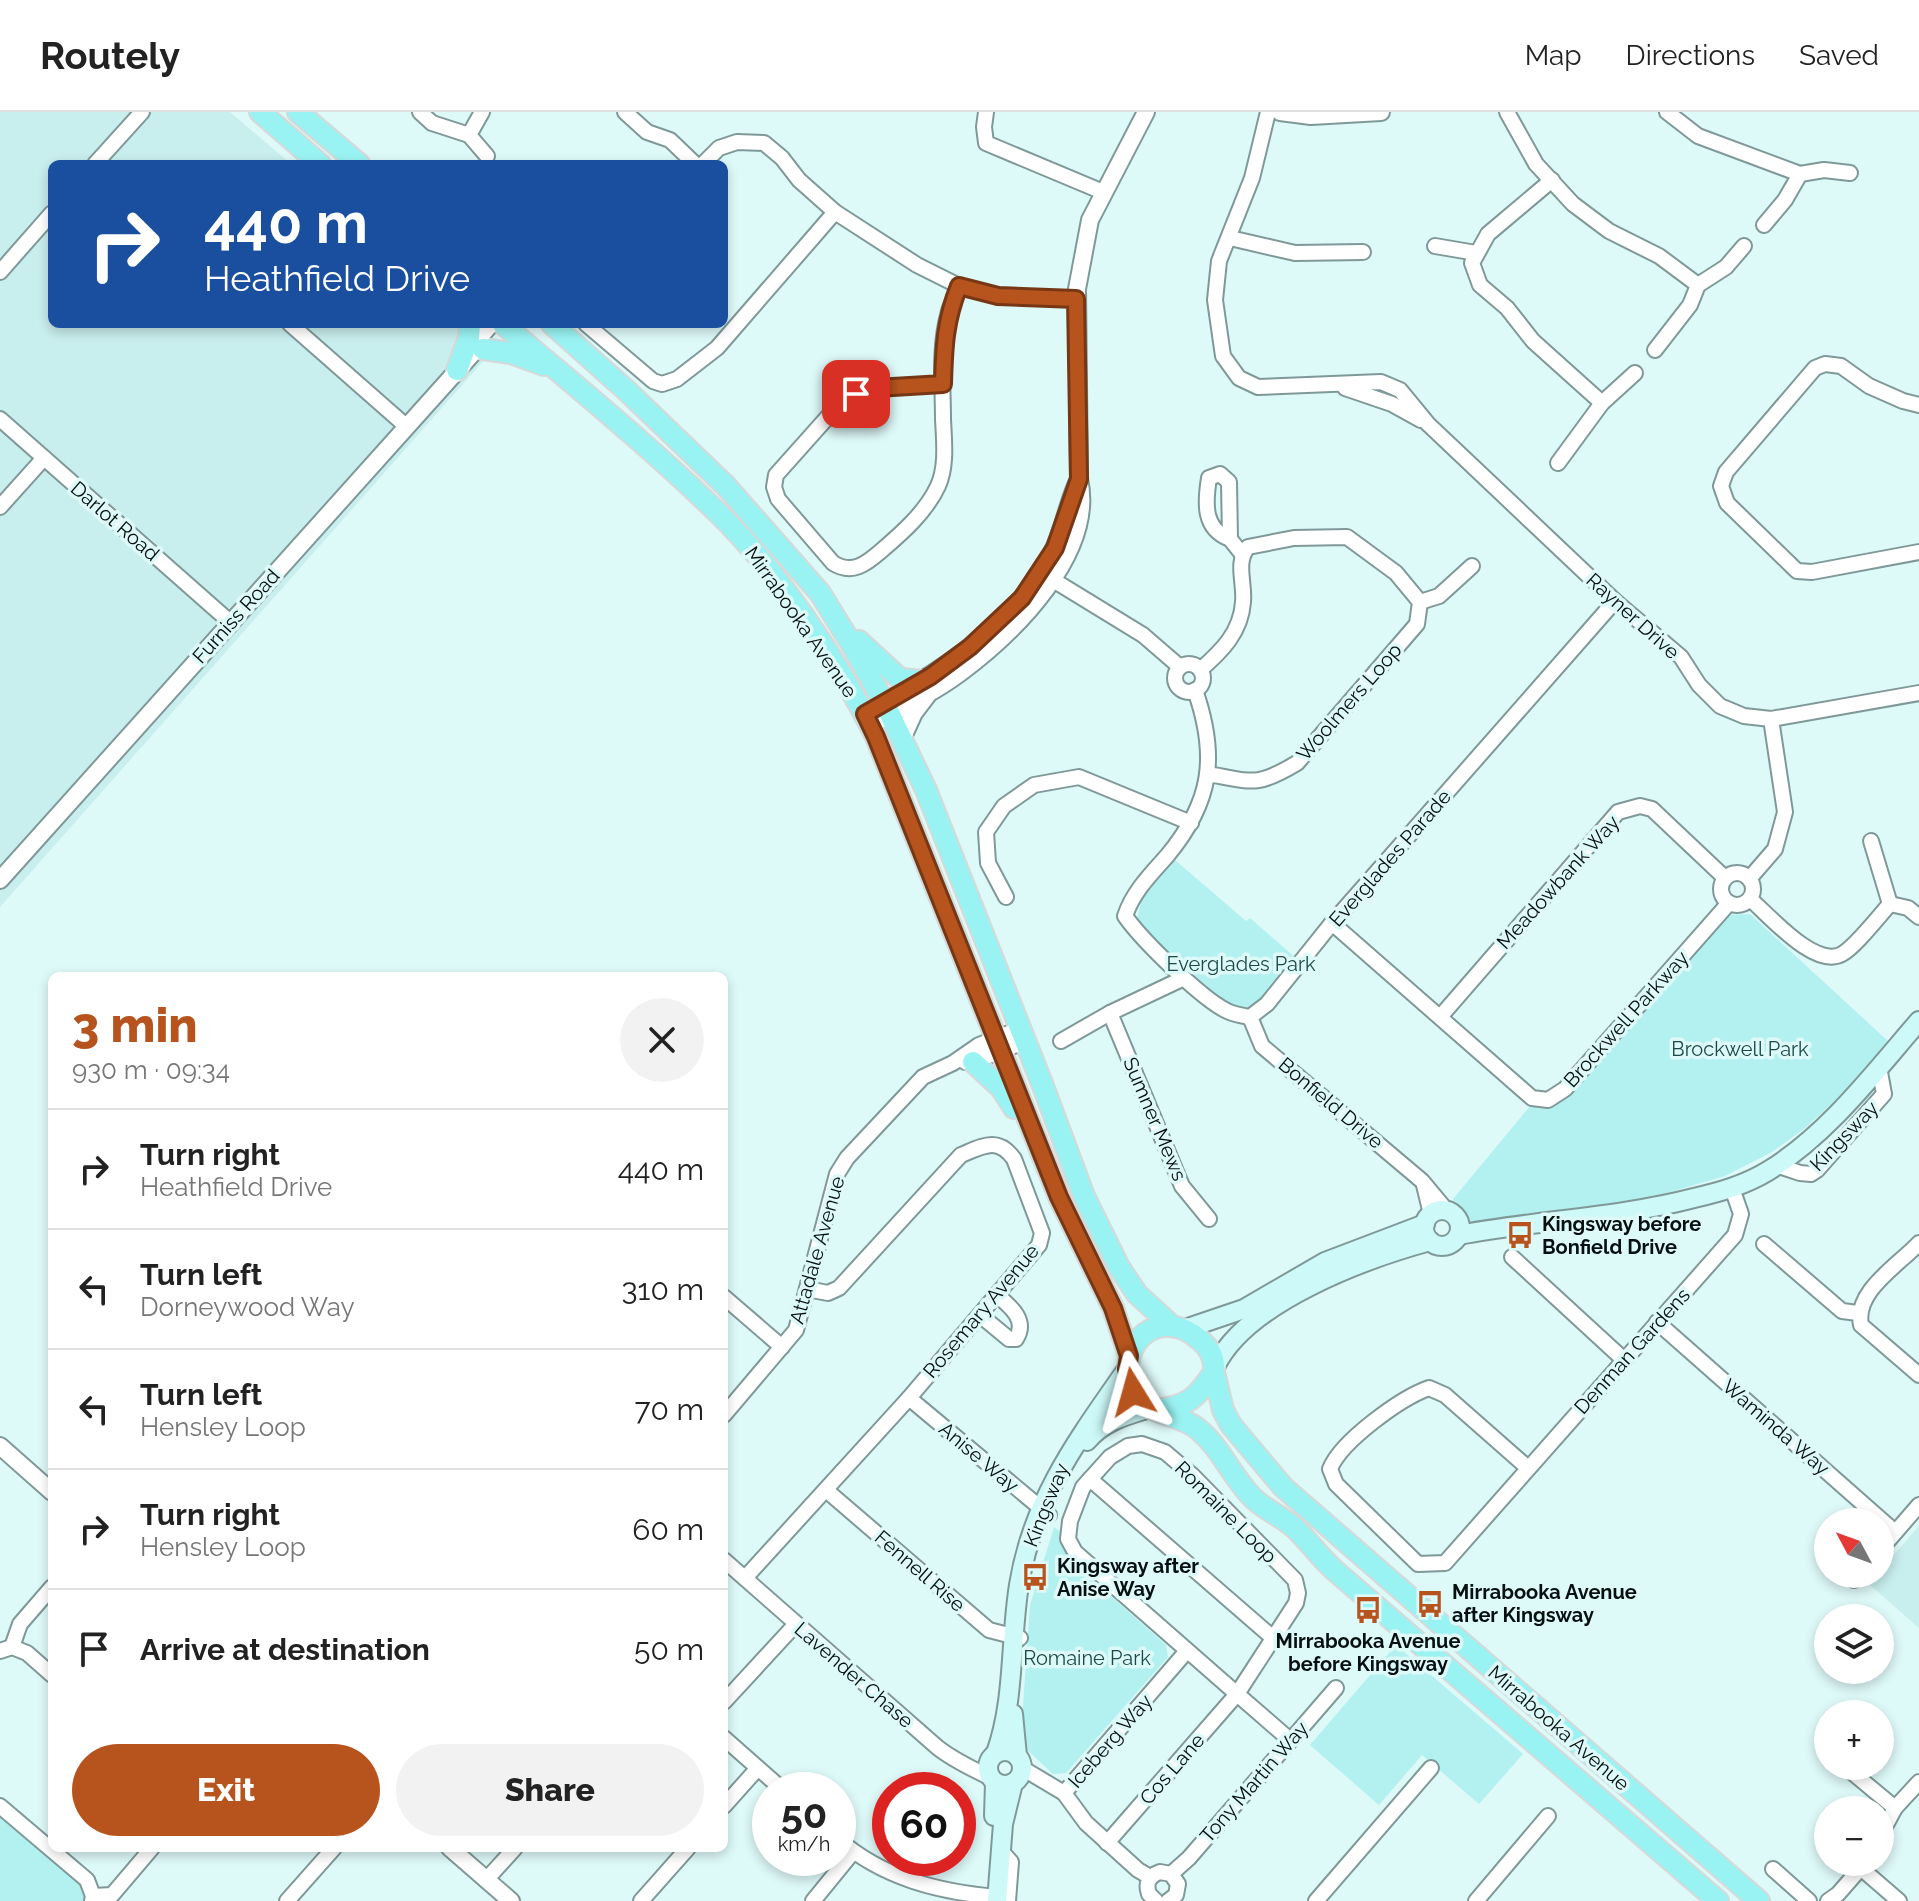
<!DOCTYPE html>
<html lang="en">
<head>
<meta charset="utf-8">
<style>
  :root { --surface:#fff; --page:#f2f2f2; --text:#222; --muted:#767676; --line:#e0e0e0; --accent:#b7541e }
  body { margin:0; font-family:Raleway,sans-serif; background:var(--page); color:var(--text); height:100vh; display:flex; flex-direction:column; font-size:30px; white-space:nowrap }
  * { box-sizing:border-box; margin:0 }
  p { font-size:26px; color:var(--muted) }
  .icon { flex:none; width:44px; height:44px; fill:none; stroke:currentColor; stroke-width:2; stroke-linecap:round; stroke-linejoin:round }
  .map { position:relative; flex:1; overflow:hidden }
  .sheet { position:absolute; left:48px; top:860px; width:680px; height:880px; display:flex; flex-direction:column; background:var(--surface); border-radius:12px; box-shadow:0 4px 12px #0003 }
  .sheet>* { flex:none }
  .banner { position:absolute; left:48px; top:48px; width:680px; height:168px; border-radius:12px; box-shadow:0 4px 12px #0003; background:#1a4fa0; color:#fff; overflow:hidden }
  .needle { width:52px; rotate:311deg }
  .buttons { position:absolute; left:1814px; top:1396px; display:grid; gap:16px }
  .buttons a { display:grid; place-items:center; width:80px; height:80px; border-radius:50%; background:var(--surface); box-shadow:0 4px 12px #0003; font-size:40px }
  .speed { position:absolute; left:752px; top:1660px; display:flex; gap:16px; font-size:40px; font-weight:700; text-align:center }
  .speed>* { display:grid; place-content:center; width:104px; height:104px; border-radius:50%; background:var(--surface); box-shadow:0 4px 12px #0003; line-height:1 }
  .speed small { font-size:20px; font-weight:400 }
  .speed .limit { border:12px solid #d22; background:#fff; color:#111 }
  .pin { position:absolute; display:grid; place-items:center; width:68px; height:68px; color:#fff; margin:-34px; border-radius:16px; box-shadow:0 4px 12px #0006 }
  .me { position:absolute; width:88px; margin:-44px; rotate:352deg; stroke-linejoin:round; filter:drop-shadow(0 0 6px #0008) }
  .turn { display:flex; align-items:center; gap:28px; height:168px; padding:0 24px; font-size:36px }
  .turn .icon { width:104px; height:104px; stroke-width:2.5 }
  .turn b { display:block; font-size:56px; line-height:68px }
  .round { display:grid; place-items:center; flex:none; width:84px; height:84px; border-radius:42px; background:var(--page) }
  .overview { display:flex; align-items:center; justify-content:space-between; height:136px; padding:0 24px }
  h1 { font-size:48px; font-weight:800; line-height:60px; color:var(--accent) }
  .button { display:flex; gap:16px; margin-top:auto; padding:16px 24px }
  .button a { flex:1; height:92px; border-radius:48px; background:var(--accent); color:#fff; font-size:32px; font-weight:800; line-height:92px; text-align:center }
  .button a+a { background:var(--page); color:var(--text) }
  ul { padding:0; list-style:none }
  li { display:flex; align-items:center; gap:24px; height:120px; padding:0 24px; border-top:2px solid var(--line) }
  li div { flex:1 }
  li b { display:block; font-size:30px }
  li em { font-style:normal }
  header { display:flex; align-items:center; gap:48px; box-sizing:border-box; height:112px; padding:0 40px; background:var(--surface); border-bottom:2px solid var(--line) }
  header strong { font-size:38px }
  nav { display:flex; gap:44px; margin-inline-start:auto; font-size:28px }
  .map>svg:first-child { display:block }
  .built { fill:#c8eeed }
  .green { fill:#b3f1f0 }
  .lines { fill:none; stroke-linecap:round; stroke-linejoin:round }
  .minor-casing { stroke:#7f9998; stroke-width:18 }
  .tertiary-casing { stroke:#7f9998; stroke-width:20 }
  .secondary-casing { stroke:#7f9998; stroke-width:22 }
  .primary-casing { stroke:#d7d9d9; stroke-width:24 }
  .minor { stroke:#fff; stroke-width:14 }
  .tertiary { stroke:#fff; stroke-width:16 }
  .secondary { stroke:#cdf9f9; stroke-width:18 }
  .primary { stroke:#9af3f3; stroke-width:20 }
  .route-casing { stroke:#773714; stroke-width:20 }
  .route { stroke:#b7541e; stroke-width:14 }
  .labels { text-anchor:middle; stroke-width:7; stroke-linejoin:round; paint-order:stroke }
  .street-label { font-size:20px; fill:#071010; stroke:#ddf9f8 }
  .park-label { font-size:20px; fill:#1b4949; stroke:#ddf9f8 }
  .poi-label { font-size:20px; font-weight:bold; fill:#071010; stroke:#ddf9f8; text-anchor:start }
</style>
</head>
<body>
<header>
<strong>Routely</strong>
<nav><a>Map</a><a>Directions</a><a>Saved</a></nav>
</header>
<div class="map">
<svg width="1919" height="1789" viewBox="0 0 1919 1789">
  <rect width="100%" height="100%" fill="#ddf9f8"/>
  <!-- built -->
  <g class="built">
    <polygon points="0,0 230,0 291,52 52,52 52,212 463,212 485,247 0,795"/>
    <polygon points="1919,1414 1919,1516 1869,1472"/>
  </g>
  <!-- green -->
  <g class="green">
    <polygon points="1175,748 1246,809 1250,806 1297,847 1265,888 1251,899 1231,896 1188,862 1141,818 1137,807 1142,786"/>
    <polygon points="1750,802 1889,930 1834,990 1805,1016 1772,1040 1725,1064 1650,1086 1510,1117 1466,1108 1453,1087 1536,987 1548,988 1727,803"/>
    <polygon points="1054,1415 1064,1423 1080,1457 1166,1533 1168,1545 1066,1661 1053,1662 1025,1636 1022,1609 1030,1493"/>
    <polygon points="1396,1533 1523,1642 1479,1692 1422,1643 1379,1693 1310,1633"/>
    <polygon points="0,1699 79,1769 86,1789 0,1789"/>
  </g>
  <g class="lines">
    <!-- minor casing -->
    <g class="minor-casing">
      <g id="minor">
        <polyline points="420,0 432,11 469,23"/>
        <polyline points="482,0 469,23 487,44"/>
        <polyline points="625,0 647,20 670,28 695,52"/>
        <polyline points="986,0 984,15 986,31 1103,80"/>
        <polyline points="1268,0 1252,66 1219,149 1215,188 1223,244 1239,266 1258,275 1381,270 1400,278 1428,312 1615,489 1681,545 1699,573 1720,594 1744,604 1771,607 1919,581"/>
        <polyline points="1507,0 1536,52 1573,92 1609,119 1659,144 1698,173"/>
        <polyline points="1667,0 1698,24 1800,62 1785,88 1764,113"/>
        <polyline points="95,52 142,0"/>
        <polyline points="703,52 719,36 737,30 764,31 782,46 799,68 835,100 917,153 959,174 998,184 1076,187"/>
        <polyline points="1800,62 1824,58 1850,61"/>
        <polyline points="1552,68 1488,122 1472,151 1480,173 1507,196 1533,229 1602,291"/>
        <polyline points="1230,126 1295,141 1363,140"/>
        <polyline points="1435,134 1476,141"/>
        <polyline points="0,160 52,101"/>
        <polyline points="290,212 406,314"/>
        <polyline points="586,212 653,269 662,272 677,267 717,236 835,100"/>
        <polyline points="1655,238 1690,193 1698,173 1726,155 1744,134"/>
        <path d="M943 272 876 276 856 282 834 298 776 363 774 375 778 387 833 451C852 463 866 452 881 439 902 421 926 400 938 374 947 354 944 329 943 307 943 274 939 236 948 203 950 193 956 183 959 174"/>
        <polyline points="1345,276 1392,292 1421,308"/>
        <polyline points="1919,293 1903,289 1869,274 1841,254 1825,252 1815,256 1726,360 1721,374 1727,391 1797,459 1812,460 1919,440"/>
        <polyline points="0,307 230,510"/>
        <polyline points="1558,351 1602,291 1635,261"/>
        <polyline points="0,395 44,346"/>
        <path d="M1230 427C1203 417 1205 391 1209 366L1220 362 1229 370 1230 427 1242 442"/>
        <polyline points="1045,463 1143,523 1180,555"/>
        <polyline points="1420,490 1439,484 1472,454"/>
        <circle cx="1189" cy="566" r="14"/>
        <path d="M1200 558C1222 539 1241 520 1243 490 1245 471 1235 450 1248 435L1294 426 1347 425 1396 461 1420 490 1417 512 1297 651C1257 675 1253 670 1208 662"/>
        <path d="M1195 578C1218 644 1212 690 1167 744 1150 763 1133 780 1125 804 1141 827 1207 893 1232 901 1238 903 1245 904 1250 905L1267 892 1332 811 1615 489"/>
        <polyline points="1871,729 1890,792"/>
        <circle cx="1737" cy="777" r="16"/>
        <polyline points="1749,767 1775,737 1785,700 1771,607"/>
        <polyline points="1006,785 988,751 986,720 1004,694 1034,673 1079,665 1191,711"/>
        <path d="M1750 787C1770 804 1815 857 1842 842 1855 835 1879 804 1890 792"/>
        <polyline points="1890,792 1908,796 1919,805"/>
        <polyline points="1332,811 1532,986 1548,988 1565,977 1729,791"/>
        <polyline points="1184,866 1110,901 1182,1074 1209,1107"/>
        <polyline points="1250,905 1262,934 1422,1069 1447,1099"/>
        <polyline points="1440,905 1618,700 1640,694 1652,697 1725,766"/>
        <polyline points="1061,929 1110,901"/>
        <polyline points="965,950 973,950 1024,930"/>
        <polyline points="1776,1053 1800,1061 1811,1062 1817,1058 1884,982 1879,955"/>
        <polyline points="1424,1073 1431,1102"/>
        <path d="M1919 1131C1899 1153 1854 1179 1861 1213L1919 1263"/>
        <polyline points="1764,1132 1842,1199 1858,1201"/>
        <polyline points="1512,1145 1623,1247"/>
        <polyline points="724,1185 782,1235"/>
        <path d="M980 1203 1009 1227H1016C1028 1208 1010 1194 997 1183"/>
        <polyline points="1657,1210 1895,1420"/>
        <polyline points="909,1286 1049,1403"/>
        <polyline points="724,1303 796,1218 837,1062 847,1046 923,965 953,951 979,933 1019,917"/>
        <path d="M1528 1356 1445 1283 1429 1276C1401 1286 1341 1329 1330 1357L1336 1372 1418 1452 1445 1451 1735 1123 1741 1102 1732 1076"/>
        <polyline points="1090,1367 1273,1526"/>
        <polyline points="826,1378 989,1518 1020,1526"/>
        <polyline points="1880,1438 1919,1393"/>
        <path d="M724 1448 937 1635C953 1648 971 1656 989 1665"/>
        <path d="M745 1466 909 1286 1039 1133 1042 1121 1014 1047C998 1024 983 1034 961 1043L839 1176 828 1181 807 1177"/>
        <polyline points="1854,1468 1859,1462"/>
        <polyline points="12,1535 20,1512 52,1475"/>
        <polyline points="0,1539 12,1535 27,1541 52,1563"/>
        <polyline points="724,1590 795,1513"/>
        <polyline points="724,1626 783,1678"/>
        <polyline points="1022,1656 1064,1681 1086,1711 1138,1758 1150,1765"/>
        <polyline points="1847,1656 1895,1696"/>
        <polyline points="1064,1681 1186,1540"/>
        <polyline points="0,1694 87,1768 93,1784 92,1789"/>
        <polyline points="724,1694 758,1656"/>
        <polyline points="1880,1724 1895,1696 1919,1670"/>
        <path d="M838 1727C883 1766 938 1780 997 1785"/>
        <polyline points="1107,1731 1237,1582 1075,1440 1068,1427 1070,1409 1083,1375 1110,1345 1128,1334 1142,1332 1165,1340 1192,1363 1295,1468 1298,1481 1296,1491 1237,1582 1290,1628"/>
        <polyline points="1002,1740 1011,1750 1008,1789"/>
        <polyline points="1773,1757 1809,1789"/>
        <polyline points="1862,1757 1899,1789"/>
        <polyline points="1171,1762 1189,1746 1336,1576"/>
        <polyline points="486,1768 515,1736"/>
        <polyline points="93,1784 112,1783 152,1736"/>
        <polyline points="287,1789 334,1736"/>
        <polyline points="641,1789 688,1736"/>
        <polyline points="813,1789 853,1740"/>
        <path d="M1156 1789 1149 1782C1145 1771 1149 1764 1160 1760L1171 1762 1178 1772 1176 1783 1168 1789"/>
        <polyline points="1316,1789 1431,1656"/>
        <polyline points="1476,1789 1548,1704"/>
        <polyline points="1828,1789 1838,1782 1866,1750"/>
      </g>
    </g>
    <!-- tertiary casing -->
    <g class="tertiary-casing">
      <g id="tertiary">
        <polyline points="1280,0 1311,4 1381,0"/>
        <path d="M865 602C936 561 1011 518 1051 443 1064 419 1067 391 1079 367"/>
        <path d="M870 613C900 597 933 581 960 561 1014 521 1096 441 1079 367L1077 177 1090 108 1146 0"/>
        <polyline points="902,627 914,601 927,584"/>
        <polyline points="0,768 473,241 478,227 491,212"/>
        <polyline points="0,1334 52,1380"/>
        <polyline points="450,1736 511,1789"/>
      </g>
    </g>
    <!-- secondary casing -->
    <g class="secondary-casing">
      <g id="secondary">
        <circle cx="1442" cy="1116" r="18"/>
        <path d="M1459 1123C1537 1108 1617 1106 1694 1086 1720 1080 1745 1073 1768 1059 1828 1022 1873 962 1919 909"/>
        <polyline points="1188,1216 1244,1197 1325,1150 1425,1112"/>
        <path d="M1215 1255C1246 1190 1364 1147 1430 1129"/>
        <path d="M1087 1329C1103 1309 1127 1303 1150 1296"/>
        <polyline points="1013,1602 1017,1644"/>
        <circle cx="1005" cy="1656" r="17"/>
        <path d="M996 1641C1015 1588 1010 1529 1019 1473 1033 1386 1079 1326 1127 1257"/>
        <polyline points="994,1704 995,1671"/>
        <polyline points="997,1789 1003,1712 1013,1671"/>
      </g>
    </g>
    <!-- primary casing -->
    <g class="primary-casing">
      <g id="primary">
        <polyline points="260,0 320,52"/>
        <polyline points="298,0 359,52"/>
        <path d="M503 212C574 273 647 332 714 397 775 455 839 550 876 625L1059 1085 1113 1196 1129 1244"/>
        <polyline points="552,212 627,279 726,374 820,481 852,533 884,590 926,678 1043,974 1084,1084 1119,1155 1137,1182 1171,1213"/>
        <polyline points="483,237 511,241 544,253"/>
        <polyline points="457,258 469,226 470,212"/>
        <polyline points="859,529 897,564 902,567 921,569"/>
        <polyline points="973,950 1001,976 1014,996"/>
        <polyline points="1214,1260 1223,1298 1231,1313 1283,1375 1759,1789"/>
        <path d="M1155 1298C1187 1295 1197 1286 1214 1260 1215 1246 1210 1236 1200 1228 1161 1193 1115 1229 1132 1277 1142 1303 1179 1301 1198 1317 1220 1335 1231 1363 1251 1384 1264 1398 1282 1404 1296 1417 1309 1430 1320 1445 1333 1457L1718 1789"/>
      </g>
    </g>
    <!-- minor -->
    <use href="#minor" class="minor"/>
    <!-- tertiary -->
    <use href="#tertiary" class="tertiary"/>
    <!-- secondary -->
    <use href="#secondary" class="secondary"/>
    <!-- primary -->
    <use href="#primary" class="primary"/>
  </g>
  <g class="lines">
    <!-- route casing -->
    <g class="route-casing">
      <path id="route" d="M856 282 876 276 943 272C944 235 945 209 959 174L998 184 1076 187 1079 367 1055 436 1022 486 970 535 931 564 865 602 876 625 1059 1085 1113 1196 1129 1244 1127 1257 1133 1280"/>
    </g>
    <!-- route -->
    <use href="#route" class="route"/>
  </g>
  <!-- icons -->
  <defs>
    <g id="bus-bare" transform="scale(2.16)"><path d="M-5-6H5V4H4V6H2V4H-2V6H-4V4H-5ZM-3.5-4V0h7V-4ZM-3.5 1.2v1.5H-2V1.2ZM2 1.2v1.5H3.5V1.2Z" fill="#b7541e" stroke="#ddf9f8" stroke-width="2.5" paint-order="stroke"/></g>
  </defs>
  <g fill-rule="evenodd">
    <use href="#bus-bare" x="1520" y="1123"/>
    <use href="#bus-bare" x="1035" y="1465"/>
    <use href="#bus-bare" x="1430" y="1492"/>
    <use href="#bus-bare" x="1368" y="1498"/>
  </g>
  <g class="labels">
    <!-- street labels -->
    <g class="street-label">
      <text transform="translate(115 409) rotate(41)" y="7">Darlot Road</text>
      <text transform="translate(236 504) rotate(-48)" y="7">Furniss Road</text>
      <text transform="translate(1633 504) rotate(42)" y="7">Rayner Drive</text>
      <text transform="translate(801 510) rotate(55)" y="7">Mirrabooka Avenue</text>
      <text transform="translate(1349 590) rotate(-49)" y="7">Woolmers Loop</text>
      <text transform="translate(1390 746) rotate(-49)" y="7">Everglades Parade</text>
      <text transform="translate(1558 770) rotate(-48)" y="7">Meadowbank Way</text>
      <text transform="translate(1626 907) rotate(-48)" y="7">Brockwell Parkway</text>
      <text transform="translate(1331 991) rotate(40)" y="7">Bonfield Drive</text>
      <text transform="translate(1155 1007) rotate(67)" y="7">Sumner Mews</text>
      <text transform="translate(1844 1024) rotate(-46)" y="7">Kingsway</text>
      <text transform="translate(817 1138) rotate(-74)" y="7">Attadale Avenue</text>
      <text transform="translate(981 1199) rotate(-50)" y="7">Rosemary Avenue</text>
      <text transform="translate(1632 1239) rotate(-48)" y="7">Denman Gardens</text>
      <text transform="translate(1776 1315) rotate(41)" y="7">Waminda Way</text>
      <text transform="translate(979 1345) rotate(40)" y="7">Anise Way</text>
      <text transform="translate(1046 1393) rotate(-68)" y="7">Kingsway</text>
      <text transform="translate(1226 1400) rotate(45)" y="7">Romaine Loop</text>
      <text transform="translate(920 1459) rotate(41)" y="7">Fennell Rise</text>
      <text transform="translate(854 1563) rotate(41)" y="7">Lavender Chase</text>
      <text transform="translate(1559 1616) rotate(41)" y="7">Mirrabooka Avenue</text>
      <text transform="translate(1110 1629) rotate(-49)" y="7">Iceberg Way</text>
      <text transform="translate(1172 1657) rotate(-49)" y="7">Cos Lane</text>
      <text transform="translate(1254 1670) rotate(-49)" y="7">Tony Martin Way</text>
    </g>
    <!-- park labels -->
    <g class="park-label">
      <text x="1241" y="859">Everglades Park</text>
      <text x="1740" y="944">Brockwell Park</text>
      <text x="1087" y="1553">Romaine Park</text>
    </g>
    <!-- poi labels -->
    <g class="poi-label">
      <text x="1542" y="1119">Kingsway before<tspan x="1542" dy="23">Bonfield Drive</tspan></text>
      <text x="1057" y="1461">Kingsway after<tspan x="1057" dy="23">Anise Way</tspan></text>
      <text x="1452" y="1487">Mirrabooka Avenue<tspan x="1452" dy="23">after Kingsway</tspan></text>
      <text x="1368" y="1536" text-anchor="middle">Mirrabooka Avenue<tspan x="1368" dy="23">before Kingsway</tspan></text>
    </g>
  </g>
</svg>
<div class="buttons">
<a><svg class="needle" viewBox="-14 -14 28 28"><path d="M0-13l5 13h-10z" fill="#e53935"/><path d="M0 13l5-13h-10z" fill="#767676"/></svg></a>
<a><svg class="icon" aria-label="layers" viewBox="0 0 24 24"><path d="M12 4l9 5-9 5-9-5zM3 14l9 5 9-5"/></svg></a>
<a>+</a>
<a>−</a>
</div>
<div class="speed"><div>50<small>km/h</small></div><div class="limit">60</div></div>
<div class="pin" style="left:856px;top:282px;background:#d93025"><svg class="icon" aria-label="arrive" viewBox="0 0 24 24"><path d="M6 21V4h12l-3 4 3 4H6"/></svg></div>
<svg class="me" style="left:1133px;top:1280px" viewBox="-20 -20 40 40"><path d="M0-17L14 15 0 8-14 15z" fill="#b7541e" stroke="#fff" stroke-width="4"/></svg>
<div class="banner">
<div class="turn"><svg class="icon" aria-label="right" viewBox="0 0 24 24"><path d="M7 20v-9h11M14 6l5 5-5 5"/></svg><div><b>440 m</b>Heathfield Drive</div></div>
</div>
<section class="sheet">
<div class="overview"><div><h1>3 min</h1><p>930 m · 09:34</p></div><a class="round"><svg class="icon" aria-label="close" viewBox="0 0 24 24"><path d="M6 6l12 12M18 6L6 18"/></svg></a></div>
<ul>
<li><svg class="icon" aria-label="right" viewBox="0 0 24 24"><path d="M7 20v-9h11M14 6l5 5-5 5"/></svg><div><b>Turn right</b><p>Heathfield Drive</p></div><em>440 m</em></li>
<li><svg class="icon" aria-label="left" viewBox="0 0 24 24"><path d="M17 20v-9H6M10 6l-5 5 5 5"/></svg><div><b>Turn left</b><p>Dorneywood Way</p></div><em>310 m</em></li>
<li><svg class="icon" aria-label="left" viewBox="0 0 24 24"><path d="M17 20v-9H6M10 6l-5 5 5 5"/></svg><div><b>Turn left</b><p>Hensley Loop</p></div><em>70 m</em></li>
<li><svg class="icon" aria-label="right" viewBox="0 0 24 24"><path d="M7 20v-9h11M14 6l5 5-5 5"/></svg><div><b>Turn right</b><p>Hensley Loop</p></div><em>60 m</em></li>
<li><svg class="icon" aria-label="arrive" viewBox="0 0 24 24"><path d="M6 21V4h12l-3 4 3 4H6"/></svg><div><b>Arrive at destination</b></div><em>50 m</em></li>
</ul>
<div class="button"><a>Exit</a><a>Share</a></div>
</section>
</div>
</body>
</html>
